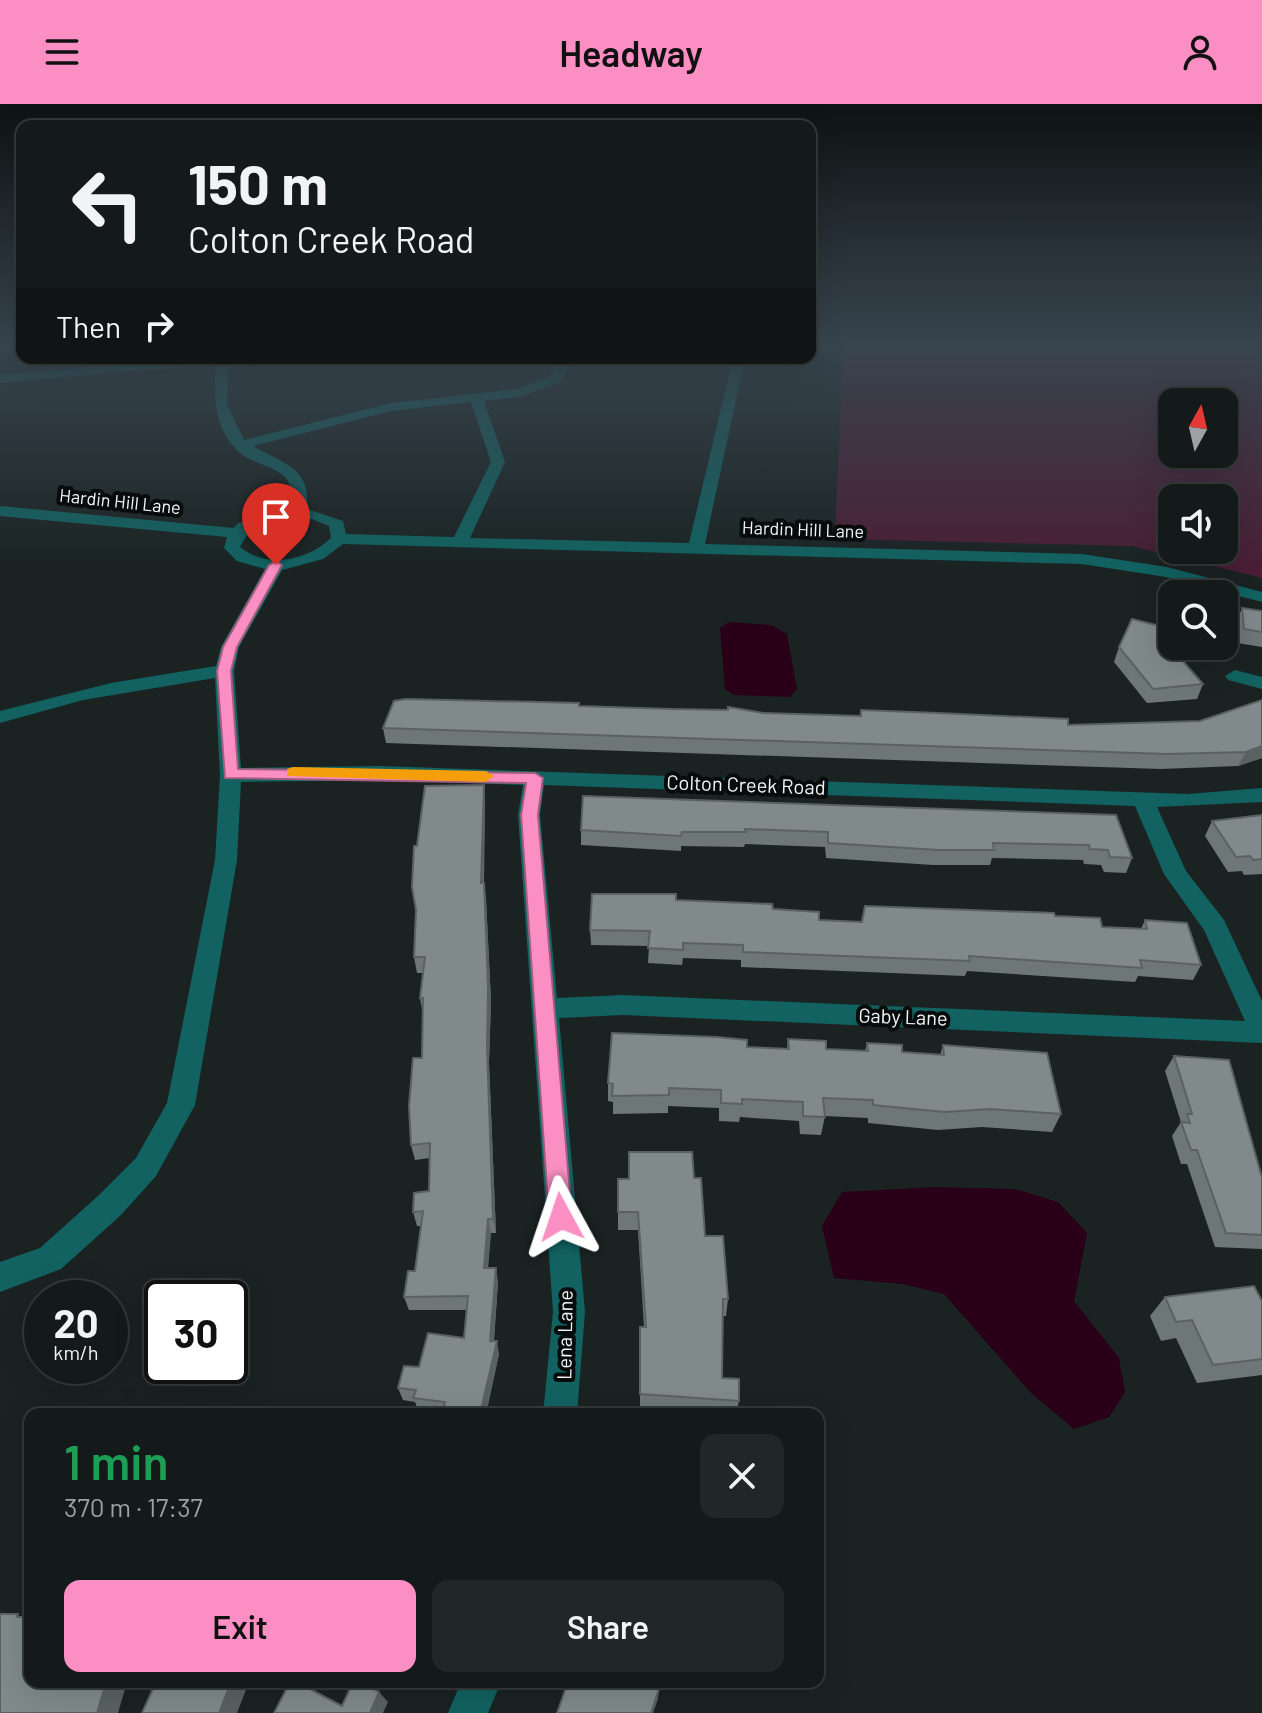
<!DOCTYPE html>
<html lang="en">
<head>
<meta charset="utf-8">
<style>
  :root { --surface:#141a1a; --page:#212727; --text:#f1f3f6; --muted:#9da1a2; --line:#333839; --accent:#fb8fc4 }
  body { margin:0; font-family:Barlow,sans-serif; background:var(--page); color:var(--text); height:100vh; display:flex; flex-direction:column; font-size:30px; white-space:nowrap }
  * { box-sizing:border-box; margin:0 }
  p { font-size:26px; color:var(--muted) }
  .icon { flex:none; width:44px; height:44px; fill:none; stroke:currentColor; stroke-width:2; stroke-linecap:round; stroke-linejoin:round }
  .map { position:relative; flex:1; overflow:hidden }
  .panel { position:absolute; left:24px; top:1304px; width:800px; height:280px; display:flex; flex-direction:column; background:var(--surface); border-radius:16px; box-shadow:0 8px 32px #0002,0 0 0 2px var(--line) }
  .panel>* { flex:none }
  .banner { position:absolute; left:16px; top:16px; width:800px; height:244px; border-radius:16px; box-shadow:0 8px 32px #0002,0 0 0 2px var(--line); background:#141a1a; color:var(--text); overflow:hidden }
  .needle { width:52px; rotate:8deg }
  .controls { position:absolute; left:1158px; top:284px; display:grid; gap:16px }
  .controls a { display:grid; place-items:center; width:80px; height:80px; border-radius:16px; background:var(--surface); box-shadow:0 8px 32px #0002,0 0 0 2px var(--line); font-size:40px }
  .speed { position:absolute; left:24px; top:1176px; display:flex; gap:16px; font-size:40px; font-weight:700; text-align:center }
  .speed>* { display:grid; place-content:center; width:104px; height:104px; border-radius:50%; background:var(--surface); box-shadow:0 8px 32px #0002,0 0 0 2px var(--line); line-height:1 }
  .speed small { font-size:20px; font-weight:400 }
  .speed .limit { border:4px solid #111; border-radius:12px; background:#fff; color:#111 }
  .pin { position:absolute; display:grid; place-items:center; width:68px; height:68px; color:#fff; margin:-82px -34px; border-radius:50% 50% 50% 0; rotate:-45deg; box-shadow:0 0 8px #0007 }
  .pin .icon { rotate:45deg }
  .me { position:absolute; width:88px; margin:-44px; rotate:355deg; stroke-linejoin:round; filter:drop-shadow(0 0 6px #0008) }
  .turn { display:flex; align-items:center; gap:28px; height:168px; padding:0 40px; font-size:36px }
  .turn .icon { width:104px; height:104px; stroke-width:2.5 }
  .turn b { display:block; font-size:56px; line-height:68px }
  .then { display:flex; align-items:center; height:76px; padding:0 40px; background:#0003; gap:16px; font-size:30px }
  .round { display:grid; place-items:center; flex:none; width:84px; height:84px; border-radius:16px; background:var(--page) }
  .head { display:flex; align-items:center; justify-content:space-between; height:136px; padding:0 40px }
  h1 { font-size:48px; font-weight:600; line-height:60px; color:#1e9e55 }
  .primary-button { display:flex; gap:16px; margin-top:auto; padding:16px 40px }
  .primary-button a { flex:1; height:92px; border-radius:16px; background:var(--accent); color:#111; font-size:32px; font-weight:600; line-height:92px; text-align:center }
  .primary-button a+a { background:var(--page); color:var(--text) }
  header { display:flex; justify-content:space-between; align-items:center; height:104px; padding:0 40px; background:var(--accent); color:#111; font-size:36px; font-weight:600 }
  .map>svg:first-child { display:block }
  .green { fill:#4a1e35; fill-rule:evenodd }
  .water { fill:#290017 }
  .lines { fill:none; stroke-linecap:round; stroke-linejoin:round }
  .minor { fill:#116261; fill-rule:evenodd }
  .wall { fill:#6e7777 }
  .shaded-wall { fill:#5a6161 }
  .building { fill:#808a8a; stroke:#5a6161; stroke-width:2 }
  .route { fill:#fb8fc4; stroke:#a35d7f; stroke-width:2 }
  .slow { fill:#f59e0b }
  .labels { text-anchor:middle; stroke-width:8; stroke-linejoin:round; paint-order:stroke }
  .far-street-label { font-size:18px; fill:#f0f6f6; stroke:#080b0b }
  .street-label { font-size:20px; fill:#f0f6f6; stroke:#080b0b }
</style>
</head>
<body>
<header><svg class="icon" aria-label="menu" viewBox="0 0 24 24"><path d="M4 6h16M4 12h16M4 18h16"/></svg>Headway<svg class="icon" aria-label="person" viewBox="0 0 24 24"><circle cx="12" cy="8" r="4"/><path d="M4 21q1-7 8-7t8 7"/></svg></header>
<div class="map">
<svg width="1262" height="1609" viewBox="0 0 1262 1609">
  <rect width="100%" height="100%" fill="#1a2322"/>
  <!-- green -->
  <path class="green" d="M843 240 1262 242V474L1132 442 835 435ZM1172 298H1224V350H1172ZM1172 394H1224V446H1172Z"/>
  <!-- water -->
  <g class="water">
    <polygon points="729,518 771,521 787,530 797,585 790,593 734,591 725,585 720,524"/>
    <polygon points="934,1083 1015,1085 1058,1098 1087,1129 1074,1197 1119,1254 1125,1288 1109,1313 1074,1325 1031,1289 944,1190 903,1180 834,1174 822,1122 842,1088"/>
  </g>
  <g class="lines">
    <!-- minor -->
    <g class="minor">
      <polygon points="810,240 837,240 838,242 832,246 810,245"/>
      <path d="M195 254H243L229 258 227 300 244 336 391 299 517 285 549 273 562 254H574L559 279 519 293 484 297 505 358 470 434 689 439 733 254H745L705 440 1082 450 1167 463 1262 488V498L1166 473 1082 460 343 440 323 455 282 466 239 543 234 567 241 664 380 662 1188 690 1262 684V698L1157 703 1186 767 1224 816 1262 897V939L623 911 559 914 585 1208 577 1310H543L553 1208 518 711 523 681 380 676 241 678 237 756 195 1001 156 1072 121 1111 61 1165 0 1188V1158L40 1144 99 1091 136 1054 167 999 215 756 220 671 215 574 83 596 0 619V607L111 579 216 562 221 543 265 465 237 457 224 444 227 433 0 412V402L234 424 238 419 292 405C297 355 258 370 234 343 213 319 214 289 216 260L0 279V271ZM471 298 491 358 454 433 346 430 343 417 307 405C311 364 284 360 253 342L391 307ZM285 414 312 415 329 422 331 434C307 457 267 465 240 443L250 425ZM544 681 1135 702 1164 770 1204 826 1245 917 623 891 557 894 540 711Z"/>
      <polygon points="1235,566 1262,573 1262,585 1228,576 1225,572"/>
      <polygon points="461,1578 501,1578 488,1609 448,1609"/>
    </g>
  </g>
  <!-- wall -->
  <g class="wall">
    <polygon points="1172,495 1172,542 1175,548 1203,580 1197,595 1147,599 1114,558 1119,543 1172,525 1156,510 1161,496"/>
    <polygon points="1242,504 1262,507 1262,543 1237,539 1236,519"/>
    <polygon points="580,602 860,612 861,606 1068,621 1200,617 1262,654 1238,662 1161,665 386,639 383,624"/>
    <polygon points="485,696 484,779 486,795 491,897 489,959 496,1129 491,1129 488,1164 498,1178 494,1237 499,1250 486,1310 442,1310 442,1309 418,1306 415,1298 403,1296 398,1284 419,1263 464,1234 467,1206 409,1206 404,1193 415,1167 421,1122 417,1122 413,1108 429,1087 430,1054 415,1056 411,1041 422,954 423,910 420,894 423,869 417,869 414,853 417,742"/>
    <polygon points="1116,711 1132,754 1126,769 1104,768 1101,761 1084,760 1083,756 992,754 990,761 933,761 826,754 825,743 745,740 744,743 681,742 681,747 581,741 581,726"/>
    <polygon points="1262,711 1262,770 1244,771 1242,767 1228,768 1205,732 1212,717"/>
    <polygon points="676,796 773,805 819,816 861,818 865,802 1055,812 1102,823 1141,825 1145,816 1201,861 1193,876 1138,872 1135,878 967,867 965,872 741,863 741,856 683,854 682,861 648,859 649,842 591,841 590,826"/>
    <polygon points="788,935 826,945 865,947 867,939 902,948 940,951 943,941 1061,1010 1052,1028 982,1023 938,1026 868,1019 868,1014 825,1012 821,1031 800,1030 799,1017 740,1013 739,1018 719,1017 719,1004 668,1002 668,1009 613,1010 613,998 608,997 608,979 747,943 787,945"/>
    <polygon points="1174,952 1262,1074 1262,1145 1215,1143 1187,1060 1181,1060 1172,1032 1181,1018 1165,967"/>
    <polygon points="694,1074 705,1132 728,1195 726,1212 723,1212 722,1274 739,1297 736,1310 698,1310 640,1306 640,1223 644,1223 638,1126 618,1126 618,1075"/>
    <polygon points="1165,1193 1262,1197 1262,1271 1197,1279 1176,1234 1161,1237 1150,1212"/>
  </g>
  <!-- shaded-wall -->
  <g class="shaded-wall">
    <polygon points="1262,642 1262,654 1238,662 1246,648"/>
    <polygon points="484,681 485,696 483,795 481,779"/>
    <polygon points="484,779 486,795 491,897 489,959 496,1129 493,1115 487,944"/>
    <polygon points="488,1115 491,1129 486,1178 484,1164"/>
    <polygon points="496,1164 498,1178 493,1249 490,1237"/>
    <polygon points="497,1237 499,1250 486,1310 480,1310"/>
    <polygon points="106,1578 127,1578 118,1609 97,1609"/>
    <polygon points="231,1578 249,1578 237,1609 219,1609"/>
    <polygon points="659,1585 658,1595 653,1609 651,1609"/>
    <polygon points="379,1588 388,1598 383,1609 370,1609"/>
  </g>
  <!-- building -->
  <g class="building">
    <polygon points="1172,495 1172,506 1161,496"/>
    <polygon points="1242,504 1262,507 1262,528 1244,525"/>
    <polygon points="1132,515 1172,525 1172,542 1178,542 1175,548 1203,580 1153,585 1119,543"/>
    <polygon points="406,595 579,599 579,602 670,605 728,606 728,603 763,609 861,612 861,606 938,609 1068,615 1068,621 1200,617 1262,596 1262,642 1246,648 1167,650 383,624 394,597"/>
    <polygon points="484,681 481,779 484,779 488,882 487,944 493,1115 488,1115 484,1164 496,1164 490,1237 497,1237 480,1310 442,1310 445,1298 413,1294 416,1286 398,1284 404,1262 419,1263 428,1229 464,1234 468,1192 404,1193 408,1167 415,1167 423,1107 413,1108 414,1089 429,1087 430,1039 411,1041 409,1002 413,954 422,954 423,894 420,894 425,853 414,853 416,806 412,783 414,742 417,742 425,682"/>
    <polygon points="583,692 1116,711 1132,754 1110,753 1108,746 1090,745 1089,741 993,739 994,746 938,746 828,739 828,728 745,725 746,728 682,728 681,732 581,726"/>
    <polygon points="1262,711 1262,755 1253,756 1250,752 1236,753 1212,717"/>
    <polygon points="592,790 676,790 676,796 772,800 773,805 819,808 819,816 862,818 865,802 1054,809 1055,812 1100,814 1102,823 1147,825 1145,816 1187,819 1201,861 1140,856 1142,864 969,852 970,857 743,848 743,841 683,839 683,846 648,844 650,827 590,826"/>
    <polygon points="612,929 717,933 747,936 747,943 789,945 788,935 826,937 826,945 868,947 867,939 902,941 902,948 944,951 943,941 1047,949 1061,1010 990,1005 945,1008 873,1001 873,996 823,994 825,1013 803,1012 803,998 742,995 742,1000 721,999 721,986 669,984 669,991 612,992 613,980 608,979"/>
    <polygon points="1174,952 1229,956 1262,1074 1262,1131 1226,1129 1197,1046 1191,1046 1181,1018 1190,1019 1187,1010 1192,1010"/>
    <polygon points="629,1048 692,1048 694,1074 701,1074 705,1132 723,1132 728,1195 723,1195 722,1274 739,1275 739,1297 640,1290 640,1223 646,1223 638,1108 618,1108 618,1075 629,1075"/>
    <polygon points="1254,1182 1262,1197 1262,1255 1213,1261 1192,1216 1176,1218 1165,1193"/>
    <polygon points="0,1510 18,1510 17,1513 30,1513 30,1578 106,1578 97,1609 0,1609"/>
    <polygon points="156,1578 231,1578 219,1609 142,1609"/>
    <polygon points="290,1578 297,1578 342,1602 353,1578 359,1578 379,1588 370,1609 274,1609"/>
    <polygon points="568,1578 644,1578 659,1585 651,1609 557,1609"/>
  </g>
  <!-- sky -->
  <linearGradient id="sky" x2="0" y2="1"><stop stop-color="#0e1313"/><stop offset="0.52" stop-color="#38454f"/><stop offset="1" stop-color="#38454f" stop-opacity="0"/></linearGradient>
  <rect width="1262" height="465" fill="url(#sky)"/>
  <!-- route -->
  <polygon class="route" points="276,457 282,461 237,543 231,567 238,665 535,669 543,674 538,711 572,1113 569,1121 561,1124 552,1121 549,1113 521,711 526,679 225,674 217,567 223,543 269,461"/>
  <!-- slow -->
  <polygon class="slow" points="293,663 486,667 494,672 486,678 287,672 287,665"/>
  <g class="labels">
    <!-- far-street labels -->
    <g class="far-street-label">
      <text transform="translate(120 398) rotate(6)" y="6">Hardin Hill Lane</text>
      <text transform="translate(803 426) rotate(2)" y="6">Hardin Hill Lane</text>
    </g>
    <!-- street labels -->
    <g class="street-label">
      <text transform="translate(746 681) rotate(2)" y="7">Colton Creek Road</text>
      <text transform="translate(903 913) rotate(2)" y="7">Gaby Lane</text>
      <text transform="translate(565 1231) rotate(-89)" y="7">Lena Lane</text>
    </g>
  </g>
</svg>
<div class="controls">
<a><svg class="needle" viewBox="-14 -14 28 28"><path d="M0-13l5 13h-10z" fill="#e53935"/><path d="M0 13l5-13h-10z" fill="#9da1a2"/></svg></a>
<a><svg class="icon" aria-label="sound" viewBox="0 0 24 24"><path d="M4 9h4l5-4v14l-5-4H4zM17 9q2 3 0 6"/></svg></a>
<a><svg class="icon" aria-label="search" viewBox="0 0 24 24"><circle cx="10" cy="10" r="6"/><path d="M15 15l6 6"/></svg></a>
</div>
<div class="speed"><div>20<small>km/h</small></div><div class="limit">30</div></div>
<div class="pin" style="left:276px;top:461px;background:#d93025"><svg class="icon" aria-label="arrive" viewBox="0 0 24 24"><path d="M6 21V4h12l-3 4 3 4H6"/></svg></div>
<svg class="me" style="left:561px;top:1113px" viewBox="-20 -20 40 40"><path d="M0-17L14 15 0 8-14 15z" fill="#fb8fc4" stroke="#fff" stroke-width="4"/></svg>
<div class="banner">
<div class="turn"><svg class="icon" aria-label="left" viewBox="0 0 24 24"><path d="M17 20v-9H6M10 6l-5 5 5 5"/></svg><div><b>150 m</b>Colton Creek Road</div></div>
<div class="then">Then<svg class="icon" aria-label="right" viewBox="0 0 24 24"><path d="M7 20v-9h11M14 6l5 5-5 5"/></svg></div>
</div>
<section class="panel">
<div class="head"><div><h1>1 min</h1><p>370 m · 17:37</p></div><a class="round"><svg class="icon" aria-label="close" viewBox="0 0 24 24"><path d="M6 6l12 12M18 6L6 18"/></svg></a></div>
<div class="primary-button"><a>Exit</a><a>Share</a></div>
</section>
</div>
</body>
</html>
